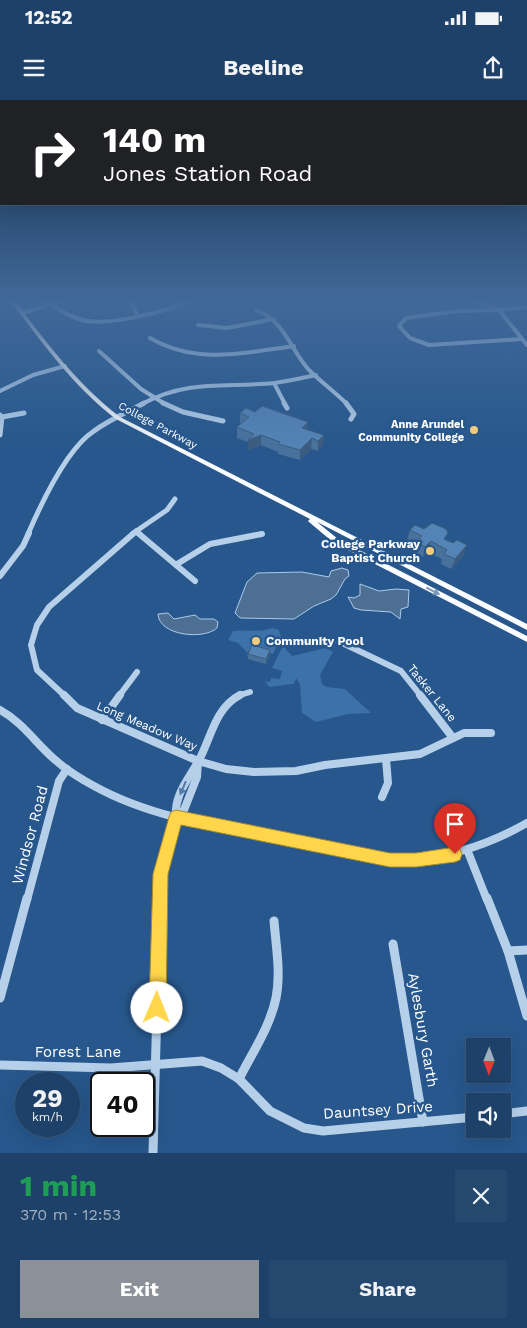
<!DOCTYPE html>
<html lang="en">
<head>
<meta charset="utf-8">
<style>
  :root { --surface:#1d4169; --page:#25486f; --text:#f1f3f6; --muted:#a0afc0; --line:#3b5a7d; --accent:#8c9099 }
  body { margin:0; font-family:"Work Sans",sans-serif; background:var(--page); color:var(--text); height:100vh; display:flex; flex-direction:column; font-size:19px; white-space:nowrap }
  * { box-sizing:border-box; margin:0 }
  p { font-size:16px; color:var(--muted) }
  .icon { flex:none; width:28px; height:28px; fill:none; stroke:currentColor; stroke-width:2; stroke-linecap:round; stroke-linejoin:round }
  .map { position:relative; height:1053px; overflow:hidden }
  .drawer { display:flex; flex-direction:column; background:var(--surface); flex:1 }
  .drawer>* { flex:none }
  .guide { position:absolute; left:0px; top:0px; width:528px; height:105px; box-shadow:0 5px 20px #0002,0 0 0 1px var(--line); background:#202124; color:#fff; overflow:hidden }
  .needle { width:32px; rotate:181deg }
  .controls { position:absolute; left:466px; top:938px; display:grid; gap:10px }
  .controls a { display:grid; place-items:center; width:45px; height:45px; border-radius:0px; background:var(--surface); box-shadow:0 5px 20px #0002,0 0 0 1px var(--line); font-size:25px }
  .speed { position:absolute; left:15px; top:972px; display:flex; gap:10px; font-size:25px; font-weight:700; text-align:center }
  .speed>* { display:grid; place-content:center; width:65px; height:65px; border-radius:50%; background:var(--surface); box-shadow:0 5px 20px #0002,0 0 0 1px var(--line); line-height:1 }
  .speed small { font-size:12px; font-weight:400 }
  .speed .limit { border:2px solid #111; border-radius:8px; background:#fff; color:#111 }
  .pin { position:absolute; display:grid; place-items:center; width:42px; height:42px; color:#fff; margin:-51px -21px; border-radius:50% 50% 50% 0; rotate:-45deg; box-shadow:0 0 5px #0007 }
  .pin .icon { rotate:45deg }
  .me { position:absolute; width:55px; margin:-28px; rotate:1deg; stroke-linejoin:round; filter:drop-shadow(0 0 4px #0008) }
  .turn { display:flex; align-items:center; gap:18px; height:105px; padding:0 20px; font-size:22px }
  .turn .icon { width:65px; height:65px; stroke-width:2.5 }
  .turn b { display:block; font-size:35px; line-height:42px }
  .round { display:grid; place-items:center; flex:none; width:52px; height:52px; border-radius:0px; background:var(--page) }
  .head { display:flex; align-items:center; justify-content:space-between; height:85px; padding:0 20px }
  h1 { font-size:30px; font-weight:700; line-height:38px; color:#1e9e55 }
  .button { display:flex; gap:10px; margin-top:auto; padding:10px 20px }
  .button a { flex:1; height:58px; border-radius:0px; background:var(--accent); color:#fff; font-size:20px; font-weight:700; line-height:58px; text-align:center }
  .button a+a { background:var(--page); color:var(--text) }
  .status { display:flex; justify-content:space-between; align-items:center; height:35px; padding:0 25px; background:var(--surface); direction:ltr }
  .status svg { height:14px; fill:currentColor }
  header { display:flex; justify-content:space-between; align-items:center; height:65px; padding:0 20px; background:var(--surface); font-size:22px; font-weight:700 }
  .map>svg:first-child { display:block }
  .green { fill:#3c71a9 }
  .water { fill:#4e6f94; stroke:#abcbeb }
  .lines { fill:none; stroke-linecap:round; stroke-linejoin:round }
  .minor-far4 { stroke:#b6d0ea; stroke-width:4 }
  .minor-far3 { stroke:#b6d0ea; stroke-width:5 }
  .minor-far2 { stroke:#b6d0ea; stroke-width:6 }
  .minor-far1 { stroke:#b6d0ea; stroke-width:8 }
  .minor { stroke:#b6d0ea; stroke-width:9 }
  .major { fill:#fafcff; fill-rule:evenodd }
  .wall { fill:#48719c }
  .shaded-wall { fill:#3b5c7f }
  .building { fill:#5483b5; stroke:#3b5c7f }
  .oneway { fill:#7b99ba }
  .oneway2 { fill:#527ba8 }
  .route { fill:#ffd54a; stroke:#a68a30 }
  .poi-dot { fill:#f2cc7c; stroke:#27578c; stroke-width:2 }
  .labels { text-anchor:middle; stroke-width:5; stroke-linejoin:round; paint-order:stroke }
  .far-poi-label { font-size:11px; font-weight:bold; fill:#fff; stroke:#27578c; text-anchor:end }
  .far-street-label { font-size:11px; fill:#fff; stroke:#27578c }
  .poi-label { font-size:12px; font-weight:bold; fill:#fff; stroke:#27578c; text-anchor:end }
  .street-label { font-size:12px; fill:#fff; stroke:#27578c }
  .near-street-label { font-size:15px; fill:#fff; stroke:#27578c }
</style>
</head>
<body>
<div class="status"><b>12:52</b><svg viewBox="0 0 49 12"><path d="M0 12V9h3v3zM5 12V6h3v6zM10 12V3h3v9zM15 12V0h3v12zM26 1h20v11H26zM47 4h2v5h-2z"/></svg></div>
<header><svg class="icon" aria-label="menu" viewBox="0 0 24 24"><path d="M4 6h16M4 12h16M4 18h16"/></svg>Beeline<svg class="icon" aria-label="share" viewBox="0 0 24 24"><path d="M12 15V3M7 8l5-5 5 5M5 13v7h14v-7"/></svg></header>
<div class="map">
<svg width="527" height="1053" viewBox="0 0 527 1053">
  <rect width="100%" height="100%" fill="#27578c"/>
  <!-- green -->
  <g class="green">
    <path d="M272 528 279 530 281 537 273 554 252 550 249 556H247L248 553 238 543 228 540 233 531C246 529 260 533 272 528Z"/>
    <polygon points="283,546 292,556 326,548 333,552 320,575 322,584 327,587 345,589 371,613 348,614 316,622 302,613 300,584 296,578 294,584 269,587 265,581 270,582 271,578 280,579 282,571 272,568"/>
  </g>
  <!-- water -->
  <g class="water">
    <polygon points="342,468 348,470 349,476 345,479 336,495 331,499 314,506 294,519 240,518 235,513 247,482 257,473 302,472 329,477 331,471"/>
    <polygon points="360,484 379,491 396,489 409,490 408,507 401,509 400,519 391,512 361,510 354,508 348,497 354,498 360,495"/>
    <path d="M168 513 174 519 195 515 200 519H214L218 522 217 528C204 540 159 536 158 514Z"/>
  </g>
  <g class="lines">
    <!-- minor-far4 -->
    <g class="minor-far4">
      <polyline points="477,200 499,210 527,245"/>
      <polyline points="132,204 137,215"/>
      <path d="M52 205C63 212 74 219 88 221 111 225 170 211 191 200"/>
      <path d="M256 210C285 221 290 249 309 270 321 282 335 292 347 304"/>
      <polyline points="498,210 458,211 412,217 405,219 399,226 410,238 429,245 522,239"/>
      <polyline points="499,210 527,207"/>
      <polyline points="22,213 65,200"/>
      <polyline points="198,225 227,228 274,219"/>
      <path d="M150 238C197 265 243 253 294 246"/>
      <polyline points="99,251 141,289 165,304"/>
      <polyline points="274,283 285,304"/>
      <polyline points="0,291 33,275 65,266"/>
      <path d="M142 304C189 279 225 288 274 283 288 281 302 278 316 275"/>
    </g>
    <!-- minor-far3 -->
    <g class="minor-far3">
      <polyline points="163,303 183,312 223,321"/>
      <polyline points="284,303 287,308"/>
      <polyline points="346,303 354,314 351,319"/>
      <polyline points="0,315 2,317 0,335"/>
      <polyline points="2,317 24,313"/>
      <polyline points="136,431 140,434"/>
      <path d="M28 434C41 404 66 349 94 331 109 320 128 312 144 303"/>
      <polyline points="132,434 167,410 175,399"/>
    </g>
    <!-- minor-far2 -->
    <g class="minor-far2">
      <polyline points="138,433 195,481"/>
      <polyline points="177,464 210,444 262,434"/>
      <polyline points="0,476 23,446 29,433"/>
      <polyline points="338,541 401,571 421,596"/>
      <polyline points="65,596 37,570 31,545 37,525 49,507 134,433"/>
      <polyline points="119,596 137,572"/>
      <polyline points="237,596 250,592"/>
    </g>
    <!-- minor-far1 -->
    <g class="minor-far1">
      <polyline points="64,595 77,608 198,661 226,669 254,672 296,671 325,665 420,654 464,633 491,633"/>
      <polyline points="420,595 453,638"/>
      <path d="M0 610C22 622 35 642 53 658 65 669 79 678 94 686 157 721 234 729 305 743 339 750 374 761 409 760 452 757 490 744 527 723"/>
      <polyline points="102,620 120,595"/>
      <polyline points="382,697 388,683 386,659"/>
      <path d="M176 717C174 694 189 679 199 660 211 638 215 608 240 595"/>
      <polyline points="468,752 487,800"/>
      <polyline points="27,800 59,681 67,669"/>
      <polyline points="160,800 161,774 176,717 184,710 197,677 198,661"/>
    </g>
    <!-- minor -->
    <g class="minor">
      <polyline points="487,798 508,851 527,916"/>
      <polyline points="393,844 423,1022"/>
      <polyline points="508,851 527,850"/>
      <polyline points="0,898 27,798"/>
      <polyline points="0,965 111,968 202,961 221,968 239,979 270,1011 304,1028 323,1031 475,1017"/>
      <path d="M239 979C252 953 270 927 276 898 281 873 276 846 274 821"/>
      <polyline points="502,1014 527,1011"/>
      <polyline points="153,1053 160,798"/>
    </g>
    <!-- major -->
    <path class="major" d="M10 200H14C46 242 77 284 120 317L527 524V530L317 422 338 439 527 536V542L334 443 309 422 308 421 310 419 116 319C73 286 42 243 10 200Z"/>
  </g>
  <!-- wall -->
  <g class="wall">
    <polygon points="240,313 308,330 324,335 323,345 318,351 311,349 300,360 278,354 278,352 261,345 248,350 248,342 237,338 237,327 241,324 240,323"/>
    <polygon points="410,430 446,440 464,455 451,469 441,464 442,459 428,452 423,457 413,453 415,444 407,440"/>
    <polygon points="248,554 270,555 266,564 248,559"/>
  </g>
  <!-- shaded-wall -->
  <g class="shaded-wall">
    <polygon points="308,322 308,332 302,328"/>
    <polygon points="261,335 261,345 248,350 248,340"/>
    <polygon points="324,335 323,345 318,351 318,341"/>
    <polygon points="312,338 311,349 300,360 300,350"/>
    <polygon points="431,441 428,452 423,457 425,447"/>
    <polygon points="467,445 464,455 451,469 455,459"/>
    <polygon points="270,550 270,555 266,564 266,559"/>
  </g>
  <!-- building -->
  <g class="building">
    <polygon points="262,306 308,322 302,328 324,335 318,341 312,338 300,350 278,344 280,342 261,335 248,340 254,334 237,327 249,317 240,313 246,308 255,312"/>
    <polygon points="432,423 446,429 448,433 444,439 453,443 457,440 467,445 455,459 444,454 447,450 431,441 425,447 416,442 422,436 410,430 415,425 424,429"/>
    <polygon points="252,545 270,550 266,559 248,554"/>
  </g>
  <!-- one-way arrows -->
  <defs><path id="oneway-solid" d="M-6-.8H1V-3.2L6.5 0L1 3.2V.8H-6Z" transform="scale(1.25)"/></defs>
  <use class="oneway" href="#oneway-solid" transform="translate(433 491) rotate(27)"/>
  <use class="oneway2" href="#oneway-solid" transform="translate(183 688) rotate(113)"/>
  <!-- sky -->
  <linearGradient id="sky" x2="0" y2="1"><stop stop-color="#15304d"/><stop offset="0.58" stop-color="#416999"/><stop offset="1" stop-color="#416999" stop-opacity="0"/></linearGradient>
  <rect width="527" height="347" fill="url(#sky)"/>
  <!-- route -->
  <polygon class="route" points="176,710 390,753 416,753 455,747 460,749 462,754 460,760 455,762 416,767 390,767 181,725 168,774 166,908 163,914 157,917 151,914 149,908 153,774 169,717 171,712"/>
  <!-- markers -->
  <g class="poi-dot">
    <circle cx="474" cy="330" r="5"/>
    <circle cx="430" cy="451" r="5"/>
    <circle cx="256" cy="541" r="5"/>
  </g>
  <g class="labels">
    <!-- far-poi labels -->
    <g class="far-poi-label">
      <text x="464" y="328">Anne Arundel<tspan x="464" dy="13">Community College</tspan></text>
    </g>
    <!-- far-street labels -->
    <g class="far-street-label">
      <text transform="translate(158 325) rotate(28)" y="4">College Parkway</text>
    </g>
    <!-- poi labels -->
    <g class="poi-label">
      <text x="420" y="448">College Parkway<tspan x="420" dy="14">Baptist Church</tspan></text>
      <text x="266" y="545" text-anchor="start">Community Pool</text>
    </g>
    <!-- street labels -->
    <g class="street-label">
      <text transform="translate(432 593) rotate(51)" y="4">Tasker Lane</text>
      <text transform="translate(147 626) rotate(23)" y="4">Long Meadow Way</text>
    </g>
    <!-- near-street labels -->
    <g class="near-street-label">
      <text transform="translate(30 735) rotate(-75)" y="5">Windsor Road</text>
      <text transform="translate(423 930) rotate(80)" y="5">Aylesbury Garth</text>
      <text x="78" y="957">Forest Lane</text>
      <text transform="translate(378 1010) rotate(-4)" y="5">Dauntsey Drive</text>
    </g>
  </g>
</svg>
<div class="controls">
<a><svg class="needle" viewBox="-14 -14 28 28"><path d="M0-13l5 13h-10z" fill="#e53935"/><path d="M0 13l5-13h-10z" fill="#a0afc0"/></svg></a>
<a><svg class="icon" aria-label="sound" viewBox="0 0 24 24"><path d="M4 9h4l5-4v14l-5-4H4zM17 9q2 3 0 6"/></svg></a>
</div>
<div class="speed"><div>29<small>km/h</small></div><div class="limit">40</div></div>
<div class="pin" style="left:455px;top:754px;background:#d93025"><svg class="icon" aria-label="arrive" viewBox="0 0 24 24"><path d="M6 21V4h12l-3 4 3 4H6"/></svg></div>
<svg class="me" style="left:157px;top:908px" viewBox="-20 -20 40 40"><circle r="19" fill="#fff"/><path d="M0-13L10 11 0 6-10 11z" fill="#ffd54a"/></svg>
<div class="guide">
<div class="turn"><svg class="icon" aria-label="right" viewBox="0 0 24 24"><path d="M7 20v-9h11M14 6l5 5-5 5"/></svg><div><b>140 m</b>Jones Station Road</div></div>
</div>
</div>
<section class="drawer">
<div class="head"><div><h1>1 min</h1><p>370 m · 12:53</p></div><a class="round"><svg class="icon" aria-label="close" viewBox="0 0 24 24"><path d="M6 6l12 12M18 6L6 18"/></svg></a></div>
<div class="button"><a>Exit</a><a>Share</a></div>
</section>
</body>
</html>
